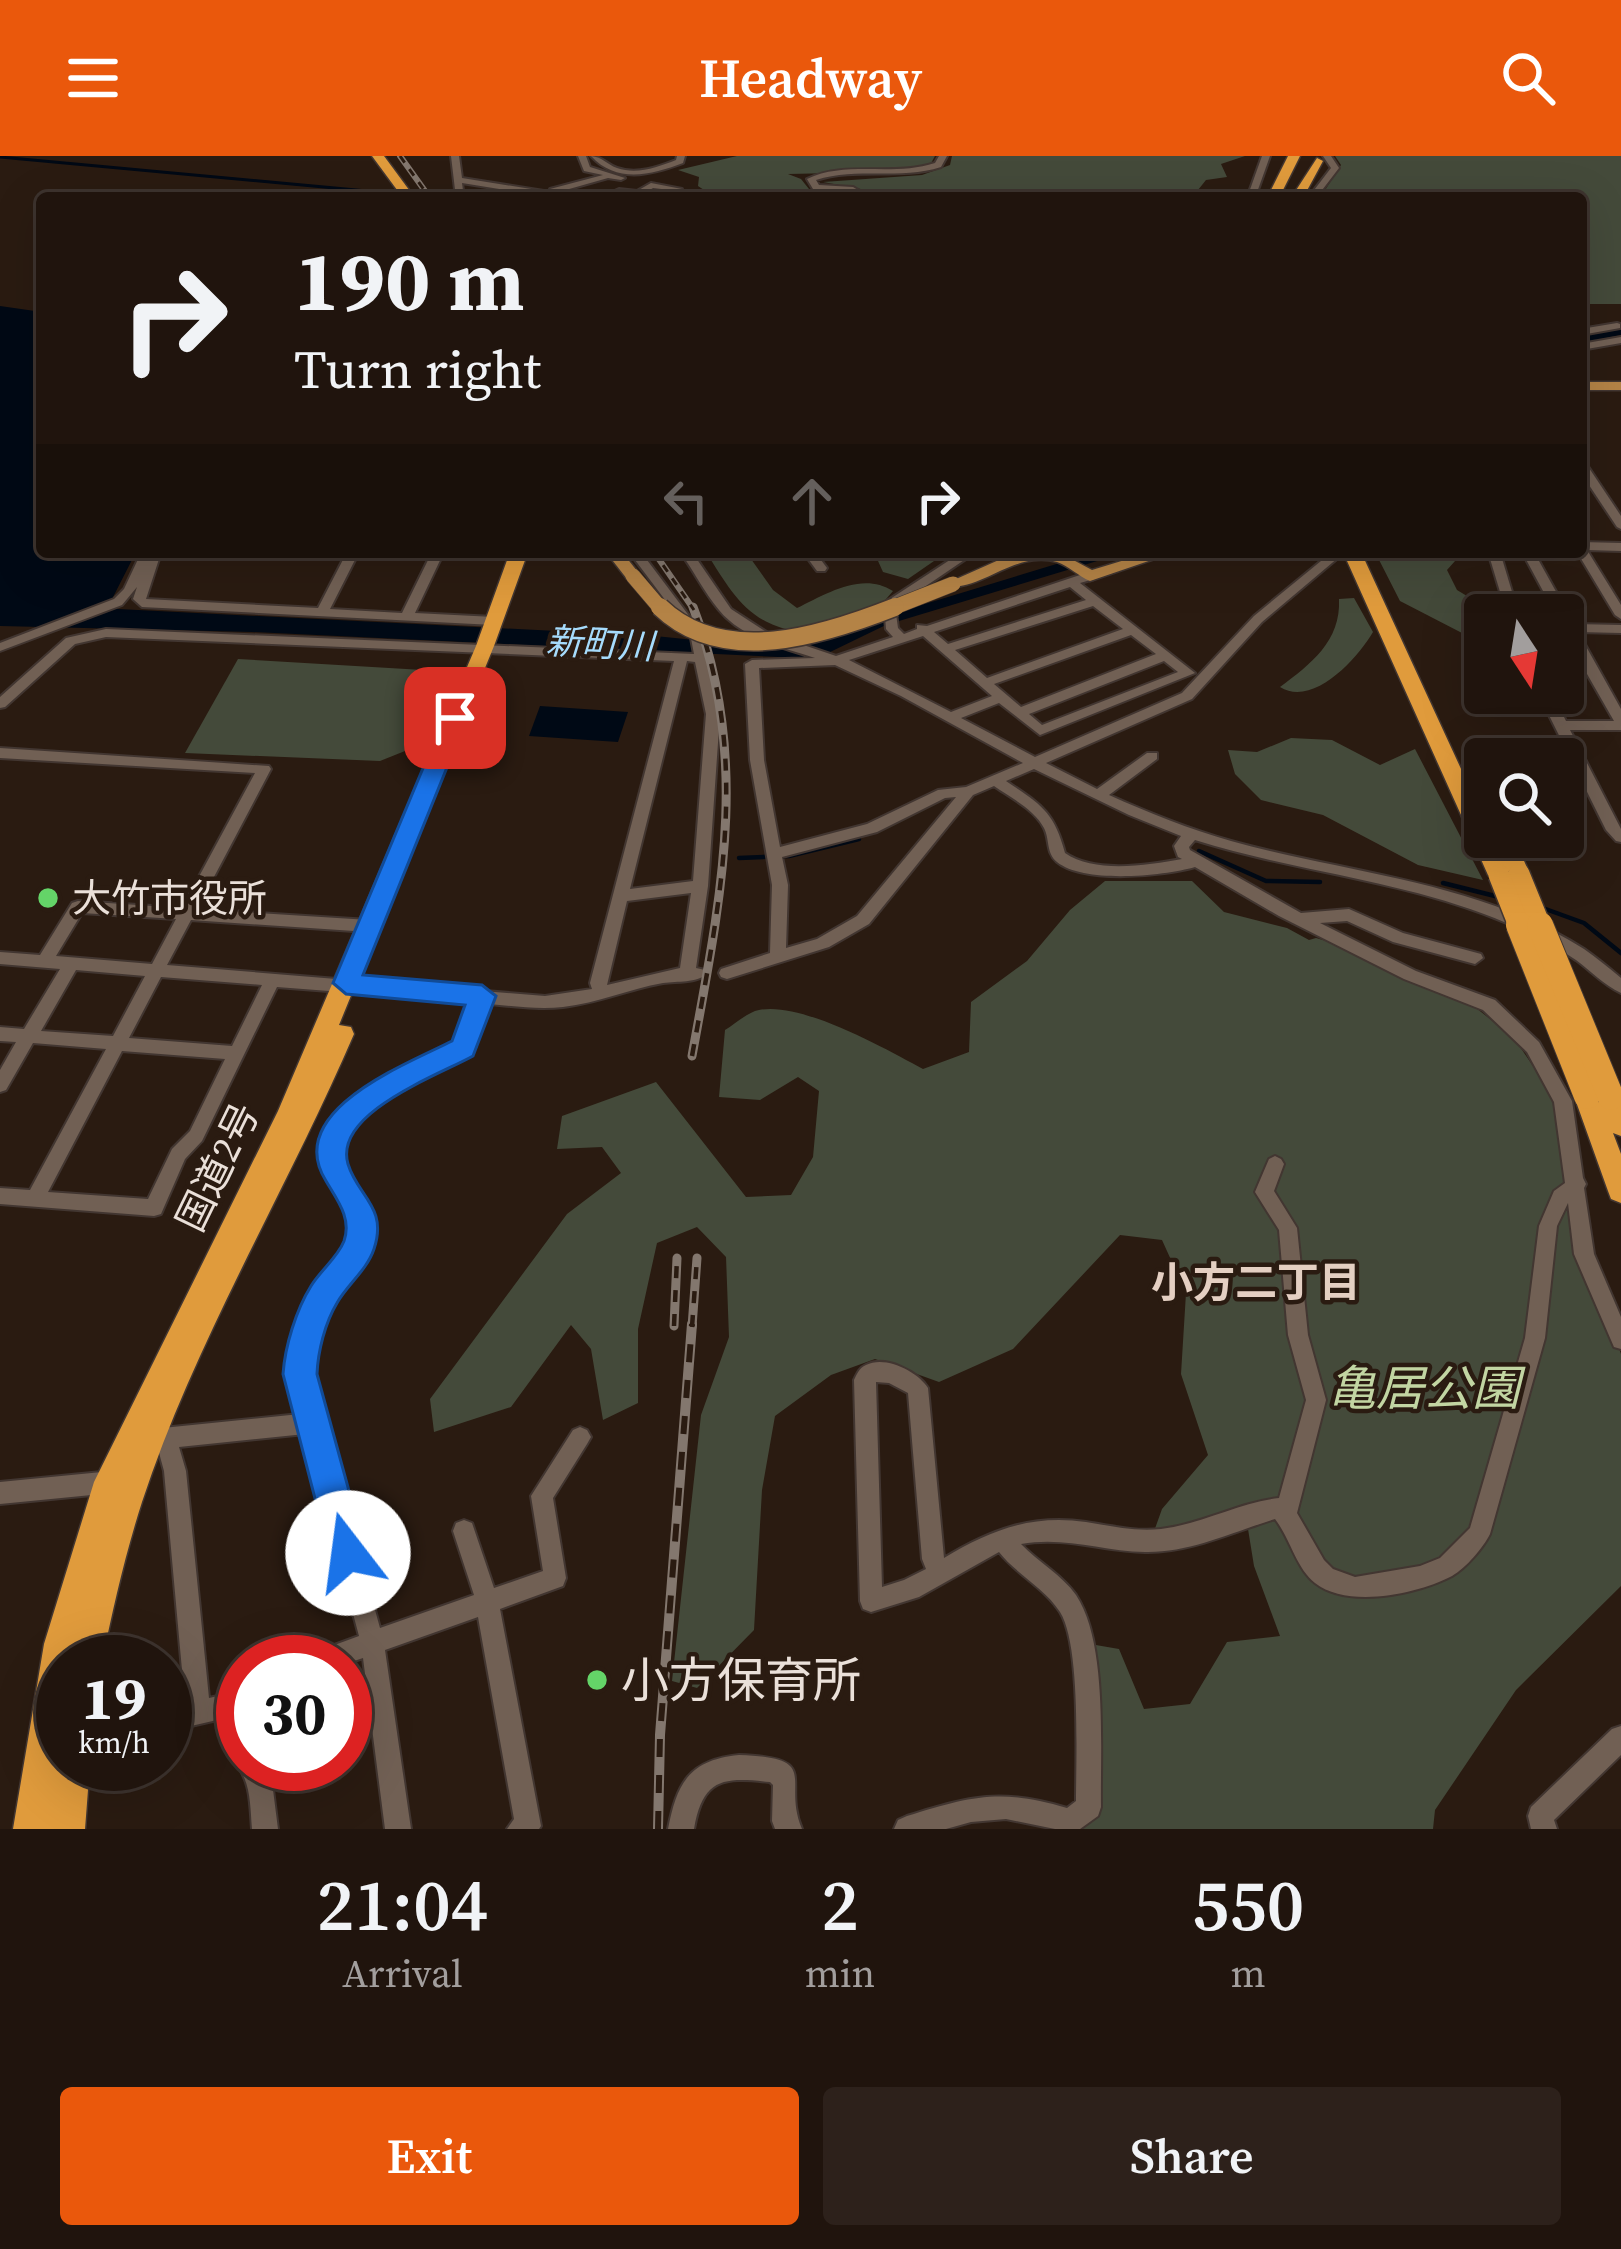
<!DOCTYPE html>
<html lang="en">
<head>
<meta charset="utf-8">
<style>
  :root { --surface:#20140d; --page:#2d211b; --text:#f1f3f6; --muted:#a29e9d; --line:#3d332e; --accent:#ea580c }
  body { margin:0; font-family:"Source Serif 4","Noto Sans JP",serif; background:var(--page); color:var(--text); height:100vh; display:flex; flex-direction:column; font-size:45px; white-space:nowrap }
  * { box-sizing:border-box; margin:0 }
  p { font-size:39px; color:var(--muted) }
  .icon { flex:none; width:66px; height:66px; fill:none; stroke:currentColor; stroke-width:2; stroke-linecap:round; stroke-linejoin:round }
  .map { position:relative; height:1673px; overflow:hidden }
  .panel { display:flex; flex-direction:column; background:var(--surface); flex:1 }
  .panel>* { flex:none }
  .hud { position:absolute; left:36px; top:36px; width:1551px; height:366px; border-radius:12px; box-shadow:0 12px 48px #0002,0 0 0 3px var(--line); background:#20140d; color:var(--text); overflow:hidden }
  .needle { width:78px; rotate:168deg }
  .tools { position:absolute; left:1464px; top:438px; display:grid; gap:24px }
  .tools a { display:grid; place-items:center; width:120px; height:120px; border-radius:12px; background:var(--surface); box-shadow:0 12px 48px #0002,0 0 0 3px var(--line); font-size:60px }
  .speed { position:absolute; left:36px; top:1479px; display:flex; gap:24px; font-size:60px; font-weight:700; text-align:center }
  .speed>* { display:grid; place-content:center; width:156px; height:156px; border-radius:50%; background:var(--surface); box-shadow:0 12px 48px #0002,0 0 0 3px var(--line); line-height:1 }
  .speed small { font-size:30px; font-weight:400 }
  .speed .limit { border:18px solid #d22; background:#fff; color:#111 }
  .pin { position:absolute; display:grid; place-items:center; width:102px; height:102px; color:#fff; margin:-51px; border-radius:24px; box-shadow:0 6px 18px #0006 }
  .me { position:absolute; width:132px; margin:-66px; rotate:345deg; stroke-linejoin:round; filter:drop-shadow(0 0 9px #0008) }
  .turn { display:flex; align-items:center; gap:42px; height:252px; padding:0 60px; font-size:54px }
  .turn .icon { width:156px; height:156px; stroke-width:2.5 }
  .turn b { display:block; font-size:84px; line-height:102px }
  .lanes { display:flex; align-items:center; height:114px; padding:0 60px; background:#0003; justify-content:center; gap:60px; direction:ltr }
  .lanes .off { opacity:.35 }
  .eta { display:flex; justify-content:space-evenly; align-items:center; height:204px; text-align:center }
  .eta b { font-size:72px; font-weight:600; line-height:84px }
  .primary-button { display:flex; gap:24px; margin-top:auto; padding:24px 60px }
  .primary-button a { flex:1; height:138px; border-radius:12px; background:var(--accent); color:#fff; font-size:48px; font-weight:600; line-height:138px; text-align:center }
  .primary-button a+a { background:var(--page); color:var(--text) }
  header { display:flex; justify-content:space-between; align-items:center; height:156px; padding:0 60px; background:var(--accent); color:#fff; font-size:54px; font-weight:600 }
  .map>svg:first-child { display:block }
  .green { fill:#444a3a }
  .water { fill:#000915 }
  .lines { fill:none; stroke-linecap:round; stroke-linejoin:round }
  .stream-far1 { stroke:#000915; stroke-width:3 }
  .stream { stroke:#000915; stroke-width:4.5 }
  .river { fill:#000915; fill-rule:evenodd }
  .minor-casing { stroke:#423631; stroke-width:4 }
  .major-casing { stroke:#423631; stroke-width:3 }
  .highway-casing { stroke:#423631; stroke-width:3 }
  .minor { fill:#716054; fill-rule:evenodd }
  .major { fill:#b48346; fill-rule:evenodd }
  .highway { fill:#e09b3c; fill-rule:evenodd }
  .rail-far2-casing { stroke:#83776e; stroke-width:6 }
  .rail-far1-casing { stroke:#83776e; stroke-width:9 }
  .rail-casing { stroke:#83776e; stroke-width:10 }
  .rail-far2 { stroke:#2a1b11; stroke-width:3; stroke-dasharray:8; stroke-linecap:butt }
  .rail-far1 { stroke:#2a1b11; stroke-width:4.5; stroke-dasharray:12; stroke-linecap:butt }
  .rail { stroke:#2a1b11; stroke-width:6; stroke-dasharray:18; stroke-linecap:butt }
  .major-bridge-far1-casing { stroke:#423631; stroke-width:16; stroke-linecap:butt }
  .major-bridge-casing { stroke:#423631; stroke-width:21; stroke-linecap:butt }
  .highway-bridge-far1-casing { stroke:#423631; stroke-width:24; stroke-linecap:butt }
  .highway-bridge-casing { stroke:#423631; stroke-width:28; stroke-linecap:butt }
  .major-bridge-far1 { stroke:#b48346; stroke-width:15 }
  .major-bridge { stroke:#b48346; stroke-width:18 }
  .highway-bridge-far1 { stroke:#e09b3c; stroke-width:21 }
  .highway-bridge { stroke:#e09b3c; stroke-width:26 }
  .route { fill:#1a73e8; stroke:#114b97; stroke-width:3 }
  .poi-dot { fill:#64d468; stroke:#2a1b11; stroke-width:4.5 }
  .labels { text-anchor:middle; stroke-width:9; stroke-linejoin:round; paint-order:stroke }
  .far-water-label { font-size:36px; font-style:italic; fill:#a6dcfd; stroke:#2a1b11 }
  .poi-label { font-size:39px; fill:#eae0d9; stroke:#2a1b11; text-anchor:start }
  .street-label { font-size:39px; fill:#eae0d9; stroke:#2a1b11 }
  .neighbourhood-label { font-size:42px; font-weight:bold; fill:#e4cfc2; stroke:#2a1b11 }
  .near-park-label { font-size:48px; font-style:italic; fill:#c2d5a2; stroke:#2a1b11 }
  .near-poi-label { font-size:48px; fill:#eae0d9; stroke:#2a1b11; text-anchor:start }
</style>
</head>
<body>
<header><svg class="icon" aria-label="menu" viewBox="0 0 24 24"><path d="M4 6h16M4 12h16M4 18h16"/></svg>Headway<svg class="icon" aria-label="search" viewBox="0 0 24 24"><circle cx="10" cy="10" r="6"/><path d="M15 15l6 6"/></svg></header>
<div class="map">
<svg width="1621" height="1673" viewBox="0 0 1621 1673">
  <rect width="100%" height="100%" fill="#2a1b11"/>
  <!-- green -->
  <g class="green">
    <polygon points="737,0 935,0 930,9 885,16 788,18 801,23 809,33 851,37 859,42 716,42 698,30 699,21 678,14"/>
    <polygon points="952,0 1245,0 1221,8 1227,21 1206,24 1198,34 1216,42 877,42 866,34 823,26 922,19 950,9"/>
    <polygon points="1335,0 1621,0 1621,148 1581,148 1581,42 1320,42 1341,9"/>
    <path d="M706 396 751 403 773 434 797 452C826 438 862 415 893 435L881 449 795 475C747 467 730 434 706 396Z"/>
    <polygon points="874,396 947,396 908,423 883,416"/>
    <polygon points="1375,396 1463,396 1447,414 1457,434 1485,451 1485,469 1462,477 1400,445"/>
    <path d="M1354 442 1373 476C1358 502 1313 552 1280 531 1311 508 1341 485 1339 443Z"/>
    <polygon points="238,503 423,514 434,526 405,595 380,605 185,597"/>
    <polygon points="1291,582 1332,584 1380,609 1415,593 1483,724 1418,709 1323,659 1261,644 1235,618 1228,594 1257,596"/>
    <path d="M1105 725H1192L1224 756 1287 772 1309 784 1316 782 1351 792 1422 830 1466 844 1514 882 1556 944 1597 1130 1621 1198V1430L1516 1534 1435 1654 1433 1673H1081L1096 1661 1090 1488 1119 1493 1144 1553 1190 1548 1227 1486 1280 1480 1254 1410 1248 1373 1192 1387 1152 1381 1162 1353 1208 1299 1181 1218 1186 1137 1162 1084 1120 1079 1013 1193 939 1226 875 1203 831 1219 775 1260 762 1334 754 1474 697 1532 672 1525 701 1259 729 1181 726 1101 697 1071 657 1087 638 1173V1247L603 1264 591 1193 571 1169 511 1251 434 1276 430 1243 567 1058 621 1017 602 991 557 993 562 960 656 926 746 1041 791 1039 813 1001 819 935 798 921 760 944 719 941 725 874C735 868 748 856 759 854 801 845 886 893 923 913L969 896 971 846 1027 805 1070 754Z"/>
  </g>
  <!-- water -->
  <g class="water">
    <polygon points="0,150 42,156 42,396 136,396 110,447 118,453 655,480 773,492 819,486 910,452 925,450 826,498 800,502 252,476 0,470"/>
    <polygon points="540,550 628,556 618,586 529,580"/>
  </g>
  <g class="lines">
    <!-- stream-far1 -->
    <polyline class="stream-far1" points="0,1 367,35 378,42"/>
    <!-- stream -->
    <g class="stream">
      <polyline points="1199,695 1266,725 1320,726"/>
      <polyline points="739,702 789,700 859,683"/>
      <polyline points="1443,727 1499,741"/>
      <polyline points="1540,751 1584,767 1621,797"/>
    </g>
    <!-- river -->
    <g class="river">
      <polygon points="1621,169 1621,179 1581,187 1581,177"/>
      <polygon points="1096,396 1127,396 899,465 885,465 882,461"/>
    </g>
    <!-- minor casing -->
    <g class="minor-casing">
      <g id="minor">
        <polygon points="451,0 459,0 462,22 550,36 550,33 603,19 584,15 578,0 586,0 590,11 625,22 621,24 608,22 555,37 575,42 555,42 462,27 464,42 456,42"/>
        <path d="M591 0C603 1 606 8 617 12 637 19 658 11 676 4L677 0H685L683 7C651 19 617 28 591 0Z"/>
        <path d="M939 0H947L941 11C900 24 857 11 816 24L819 29 853 31 871 42H861L848 35 813 33 807 23C847 4 893 21 935 7Z"/>
        <polygon points="1262,0 1270,0 1255,42 1247,42"/>
        <polygon points="1323,0 1331,0 1339,12 1316,42 1308,42 1331,12"/>
        <polygon points="651,27 682,33 678,35 653,32 645,37 656,42 620,38 610,42 599,42 619,33 637,35"/>
        <polygon points="1617,167 1620,168 1620,172 1581,179 1581,173"/>
        <polygon points="1621,181 1621,187 1581,194 1581,188"/>
        <polygon points="1581,305 1585,306 1621,360 1621,373 1617,371 1581,317"/>
        <polygon points="1581,386 1621,387 1621,395 1587,394 1621,449 1621,463 1615,459 1577,396 1581,396"/>
        <polygon points="160,396 189,396 183,400 159,403 146,443 318,452 347,396 359,396 330,453 402,457 432,396 444,396 415,457 494,461 500,465 494,469 142,451 133,443 137,431 122,449 0,495 0,487 114,443 124,433 140,399"/>
        <path d="M629 396H641L702 477 720 558 708 730 696 812 705 814 707 818C696 827 678 825 663 827 629 833 598 847 563 851 539 854 513 850 489 848L470 898C429 918 317 957 346 1017 357 1040 374 1057 370 1085 363 1121 326 1138 317 1179 306 1230 327 1283 341 1331 354 1378 367 1425 380 1472L474 1439 453 1375 456 1367 464 1364 472 1367 494 1432 543 1415 531 1340 573 1274 580 1271 587 1274 591 1281 587 1288 553 1342 566 1422 563 1430 500 1453 541 1670 539 1673H507L514 1663 478 1461 385 1494 411 1673H385L363 1502 345 1508 306 1506 310 1498 359 1480 305 1278 179 1291 186 1315 209 1542 218 1540 243 1525V1551L237 1555 243 1569V1608H267L271 1618 278 1673H252C250 1648 251 1624 234 1606L217 1564 165 1576V1552L185 1547 164 1315 158 1293 143 1294 136 1291 132 1284 136 1277 143 1274 300 1258C290 1211 293 1165 322 1125 331 1112 346 1103 350 1088 357 1063 343 1048 332 1028 291 952 405 914 457 889L472 846 277 831 202 985 185 1003 161 1058 154 1060 0 1048V1032L30 1034 106 893 33 887 6 934 0 936V914L16 886 0 885V871L24 873 60 813 0 808V796L40 799 72 747 78 745 182 752 255 617 0 602V592L269 610 271 613 197 753 369 764 377 770 369 776 191 764 167 809 545 840 592 833 590 827 674 505 106 481 75 488 5 551 0 552V541L66 482 106 473 694 498 690 477ZM687 505 695 506 706 558 693 725 630 733ZM691 737 680 812 607 829 627 745ZM82 757 176 763 152 808 56 800ZM76 814 145 820 113 880 41 875ZM161 821 262 829 232 890 129 882ZM122 895 225 903 190 975 172 993 148 1043 48 1036Z"/>
        <path d="M680 396H692L731 453 768 477 836 500 893 481 886 473 884 447 962 396H976L895 451 898 472 904 478 917 473V469L927 470 1086 417H1094V423L1080 427 1195 517 1040 579 999 547 961 562 1035 601 1182 537 1254 460 1332 396H1345L1262 466 1192 543 1046 607 1097 633 1147 597H1157V603L1109 639C1149 657 1189 673 1231 685 1349 718 1478 725 1584 793 1597 802 1609 812 1621 822V837C1604 829 1591 815 1576 804 1548 785 1516 770 1484 758 1391 723 1290 714 1195 684L1189 691 1190 694 1301 757 1349 753 1403 777 1481 798 1483 802 1475 808 1393 786 1347 765 1320 767 1416 815 1495 844 1539 886 1572 945 1583 1022 1586 1028 1584 1032 1594 1098 1621 1161V1193L1614 1191 1574 1098 1568 1047 1557 1070 1545 1182 1490 1378C1483 1392 1466 1412 1452 1420 1418 1438 1348 1453 1315 1427 1296 1412 1290 1382 1275 1363 1233 1376 1189 1397 1145 1396 1102 1395 1064 1380 1021 1388 1038 1406 1062 1419 1076 1439 1108 1487 1100 1594 1101 1651L1098 1660 1080 1673H1055L1006 1663 971 1666 946 1673H894L898 1664 907 1660C971 1640 1001 1632 1067 1652L1076 1645C1076 1603 1081 1489 1060 1456 1045 1432 1016 1418 999 1396L919 1441 871 1456 863 1453 860 1445 854 1224C857 1218 859 1212 866 1209 886 1199 918 1216 928 1232L944 1402C990 1374 1032 1358 1086 1366 1111 1370 1136 1376 1161 1373 1202 1368 1240 1346 1279 1342L1306 1244 1288 1179 1279 1074 1255 1036 1269 1003 1275 1000 1281 1003 1284 1008 1274 1035 1297 1072 1308 1179 1326 1244 1297 1357 1324 1404 1333 1413 1355 1421 1420 1410 1440 1402 1470 1372 1525 1182 1539 1070 1554 1035 1565 1027 1554 946 1527 896 1483 854 1404 823 1279 760 1195 711C1164 720 1084 728 1057 706 1046 697 1050 684 1044 672 1035 654 1010 641 994 630L973 639 869 768 829 791 727 823 721 821 719 817 721 813 770 797 772 729 750 604 745 508 752 504 815 502C781 491 742 482 719 454 704 436 694 415 680 396ZM1070 431 1086 444 948 488 934 476ZM1093 450 1123 473 987 522 955 494ZM1131 479 1156 498 1021 551 994 528ZM923 480 992 540 951 556 849 504ZM1164 505 1178 516 1042 569 1029 558ZM835 509 901 540 1023 607 966 631 938 634 867 668 780 691 764 604 759 512ZM1034 613 1129 659 1181 680 1174 690 1178 701 1182 703C1148 709 1095 718 1065 697 1054 655 1040 648 1006 625ZM956 641 857 760 817 783 786 792 788 729 782 701 877 676 945 642ZM876 1226 889 1227 908 1237 922 1403 926 1413 904 1424 882 1431Z"/>
        <polygon points="803,396 815,396 827,412 825,415 817,415"/>
        <polygon points="1488,396 1500,396 1519,459 1507,459"/>
        <polygon points="1522,396 1534,396 1574,468 1621,469 1621,477 1578,476 1621,553 1621,574 1570,574 1621,673 1621,686 1616,685 1606,674 1538,537 1552,537 1566,565 1614,565 1563,476 1563,459 1556,459"/>
        <polygon points="112,1315 120,1318 123,1326 120,1334 112,1337 0,1348 0,1326"/>
        <polygon points="1621,1570 1621,1599 1554,1664 1557,1673 1531,1673 1528,1660 1531,1651 1612,1573"/>
        <path d="M739 1599C824 1602 781 1624 802 1673H775L772 1665 773 1629 770 1626C723 1621 703 1622 694 1673H668C677 1627 689 1604 739 1599Z"/>
      </g>
    </g>
    <!-- major casing -->
    <g class="major-casing">
      <g id="major">
        <rect x="1581" y="226" width="40" height="8"/>
        <polygon points="606,396 622,396 641,420 639,423 627,423"/>
        <path d="M1028 396 1062 398 1092 414 1151 396H1175L1090 425C1078 420 1069 410 1057 406 1016 394 985 433 947 431L945 428 1001 403Z"/>
      </g>
    </g>
    <!-- highway casing -->
    <g class="highway-casing">
      <g id="highway">
        <polygon points="372,0 384,0 415,42 403,42"/>
        <polygon points="1288,0 1300,0 1279,42 1267,42"/>
        <polygon points="1317,2 1323,5 1303,42 1291,42"/>
        <path d="M510 396H528L494 490 339 869 351 871 354 878C287 1034 195 1185 142 1346 125 1399 113 1452 102 1506H63V1608H90L85 1673H13L44 1488 94 1326 278 955 476 490Z"/>
        <polygon points="1343,396 1361,396 1485,665 1485,681 1513,681 1530,718 1527,724 1519,726 1509,720 1499,727 1488,719"/>
        <polygon points="1587,930 1596,933 1599,939 1611,931 1621,936 1621,980 1613,977 1621,998 1621,1047 1611,1043 1608,1035 1574,940 1578,933"/>
      </g>
    </g>
    <!-- minor -->
    <use href="#minor" class="minor"/>
    <!-- major -->
    <use href="#major" class="major"/>
    <!-- highway -->
    <use href="#highway" class="highway"/>
    <!-- rail-far2 casing -->
    <g class="rail-far2-casing">
      <g id="rail-far2">
        <polyline points="400,0 430,42"/>
        <polyline points="654,396 694,454"/>
      </g>
    </g>
    <!-- rail-far1 casing -->
    <g class="rail-far1-casing">
      <g id="rail-far1">
        <path d="M692 900C720 746 752 602 693 451"/>
        <polyline points="674,1170 677,1102"/>
        <polyline points="692,1171 697,1102"/>
      </g>
    </g>
    <!-- rail casing -->
    <g class="rail-casing">
      <polyline id="rail" points="658,1673 660,1579 692,1168"/>
    </g>
    <!-- rail-far2 -->
    <use href="#rail-far2" class="rail-far2"/>
    <!-- rail-far1 -->
    <use href="#rail-far1" class="rail-far1"/>
    <!-- rail -->
    <use href="#rail" class="rail"/>
    <!-- major-bridge-far1 casing -->
    <g class="major-bridge-far1-casing">
      <g id="major-bridge-far1">
        <polyline points="633,420 662,454"/>
        <polyline points="887,454 953,428"/>
      </g>
    </g>
    <!-- major-bridge casing -->
    <g class="major-bridge-casing">
      <path id="major-bridge" d="M660 451C723 512 824 479 895 451"/>
    </g>
    <!-- highway-bridge-far1 casing -->
    <g class="highway-bridge-far1-casing">
      <g id="highway-bridge-far1">
        <polyline points="1519,718 1541,772"/>
        <polyline points="1499,719 1520,772"/>
      </g>
    </g>
    <!-- highway-bridge casing -->
    <g class="highway-bridge-casing">
      <g id="highway-bridge">
        <polyline points="1519,769 1587,940"/>
        <polyline points="1540,769 1611,941"/>
      </g>
    </g>
    <!-- major-bridge-far1 -->
    <use href="#major-bridge-far1" class="major-bridge-far1"/>
    <!-- major-bridge -->
    <use href="#major-bridge" class="major-bridge"/>
    <!-- highway-bridge-far1 -->
    <use href="#highway-bridge-far1" class="highway-bridge-far1"/>
    <!-- highway-bridge -->
    <use href="#highway-bridge" class="highway-bridge"/>
  </g>
  <!-- route -->
  <path class="route" d="M455 554 467 562 363 819 482 829 496 840 473 900C439 919 333 957 348 1008 358 1041 388 1051 374 1093 367 1114 347 1129 337 1147 325 1167 318 1195 317 1218L366 1397 361 1410 348 1416 335 1410 329 1397 283 1218C285 1190 296 1154 311 1130 320 1115 338 1101 344 1085 352 1062 337 1044 326 1025 282 955 407 908 452 885L465 849 346 838 333 827 444 562Z"/>
  <!-- markers -->
  <g class="poi-dot">
    <circle cx="48" cy="742" r="12"/>
    <circle cx="597" cy="1524" r="12"/>
  </g>
  <g class="labels">
    <!-- far-water labels -->
    <g class="far-water-label">
      <text transform="translate(600 487) rotate(3)" y="13">新町川</text>
    </g>
    <!-- poi labels -->
    <g class="poi-label">
      <text x="72" y="756">大竹市役所</text>
    </g>
    <!-- street labels -->
    <g class="street-label">
      <text transform="translate(217 1011) rotate(-64)" y="14">国道2号</text>
    </g>
    <!-- neighbourhood labels -->
    <g class="neighbourhood-label">
      <text x="1256" y="1141">小方二丁目</text>
    </g>
    <!-- near-park labels -->
    <g class="near-park-label">
      <text x="1424" y="1249">亀居公園</text>
    </g>
    <!-- near-poi labels -->
    <g class="near-poi-label">
      <text x="621" y="1541">小方保育所</text>
    </g>
  </g>
</svg>
<div class="tools">
<a><svg class="needle" viewBox="-14 -14 28 28"><path d="M0-13l5 13h-10z" fill="#e53935"/><path d="M0 13l5-13h-10z" fill="#a29e9d"/></svg></a>
<a><svg class="icon" aria-label="search" viewBox="0 0 24 24"><circle cx="10" cy="10" r="6"/><path d="M15 15l6 6"/></svg></a>
</div>
<div class="speed"><div>19<small>km/h</small></div><div class="limit">30</div></div>
<div class="pin" style="left:455px;top:562px;background:#d93025"><svg class="icon" aria-label="arrive" viewBox="0 0 24 24"><path d="M6 21V4h12l-3 4 3 4H6"/></svg></div>
<svg class="me" style="left:348px;top:1397px" viewBox="-20 -20 40 40"><circle r="19" fill="#fff"/><path d="M0-13L10 11 0 6-10 11z" fill="#1a73e8"/></svg>
<div class="hud">
<div class="turn"><svg class="icon" aria-label="right" viewBox="0 0 24 24"><path d="M7 20v-9h11M14 6l5 5-5 5"/></svg><div><b>190 m</b>Turn right</div></div>
<div class="lanes"><svg class="icon off" aria-label="left" viewBox="0 0 24 24"><path d="M17 20v-9H6M10 6l-5 5 5 5"/></svg><svg class="icon off" aria-label="ahead" viewBox="0 0 24 24"><path d="M12 20V5M6 11l6-6 6 6"/></svg><svg class="icon" aria-label="right" viewBox="0 0 24 24"><path d="M7 20v-9h11M14 6l5 5-5 5"/></svg></div>
</div>
</div>
<section class="panel">
<div class="eta">
<div><b>21:04</b><p>Arrival</p></div>
<div><b>2</b><p>min</p></div>
<div><b>550</b><p>m</p></div>
</div>
<div class="primary-button"><a>Exit</a><a>Share</a></div>
</section>
</body>
</html>
